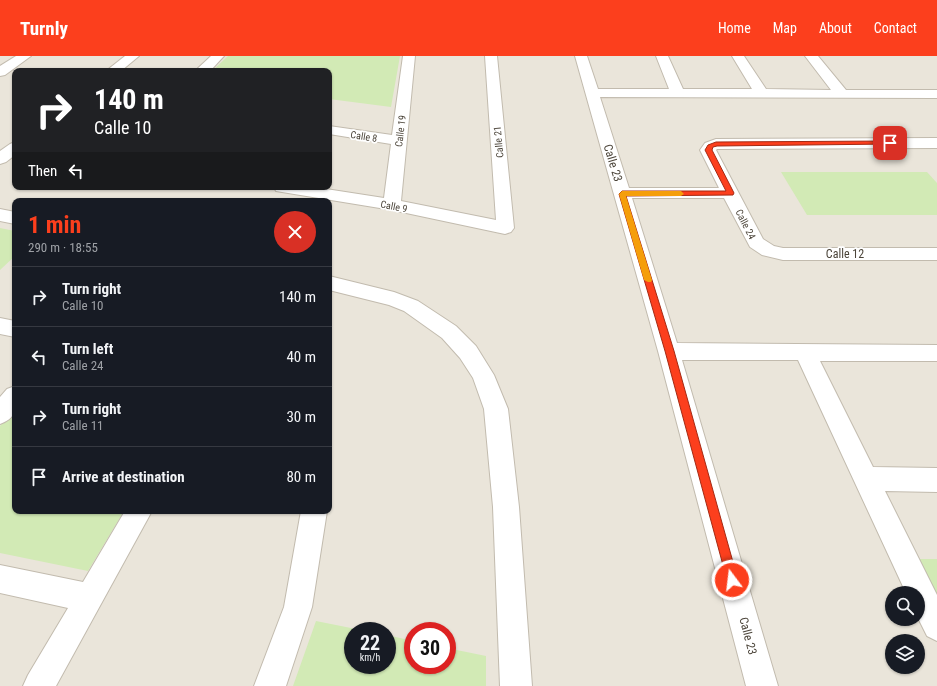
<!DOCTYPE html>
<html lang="en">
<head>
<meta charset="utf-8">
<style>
  :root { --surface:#171b24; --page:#20242c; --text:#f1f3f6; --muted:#9ea1a6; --line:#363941; --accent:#fc3f1d }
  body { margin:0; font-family:"Roboto Condensed",sans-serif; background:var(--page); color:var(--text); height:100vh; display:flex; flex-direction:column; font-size:15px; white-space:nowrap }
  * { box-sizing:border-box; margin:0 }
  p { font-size:13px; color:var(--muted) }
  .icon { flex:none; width:22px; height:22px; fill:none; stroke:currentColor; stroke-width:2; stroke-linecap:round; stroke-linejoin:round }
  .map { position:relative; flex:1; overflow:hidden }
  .sheet { position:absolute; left:12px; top:142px; width:320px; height:316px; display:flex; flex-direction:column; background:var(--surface); border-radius:8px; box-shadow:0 1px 3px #0004 }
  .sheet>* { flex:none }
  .top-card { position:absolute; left:12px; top:12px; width:320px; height:122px; border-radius:8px; box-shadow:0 1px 3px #0004; background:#202124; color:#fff; overflow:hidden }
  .tools { position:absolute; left:885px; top:530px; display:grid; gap:8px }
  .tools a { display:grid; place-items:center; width:40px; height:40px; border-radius:50%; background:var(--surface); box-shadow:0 1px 3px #0004; font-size:20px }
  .speed { position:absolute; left:344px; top:566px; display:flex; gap:8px; font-size:20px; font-weight:700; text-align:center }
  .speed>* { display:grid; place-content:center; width:52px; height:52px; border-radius:50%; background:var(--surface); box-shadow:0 1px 3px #0004; line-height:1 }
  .speed small { font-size:10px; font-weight:400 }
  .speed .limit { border:6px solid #d22; background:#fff; color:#111 }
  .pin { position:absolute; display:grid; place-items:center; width:34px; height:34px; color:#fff; margin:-17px; border-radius:8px; box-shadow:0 2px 6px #0006 }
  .me { position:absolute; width:44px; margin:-22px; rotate:345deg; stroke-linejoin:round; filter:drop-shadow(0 0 3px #0008) }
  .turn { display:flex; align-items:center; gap:14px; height:84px; padding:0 16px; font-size:18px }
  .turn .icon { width:52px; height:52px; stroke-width:2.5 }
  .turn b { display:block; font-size:28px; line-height:34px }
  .then { display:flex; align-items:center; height:38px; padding:0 16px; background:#0003; gap:8px; font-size:15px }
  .round { display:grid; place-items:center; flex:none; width:42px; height:42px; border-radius:21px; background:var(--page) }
  .summary { display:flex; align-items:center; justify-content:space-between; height:68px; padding:0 16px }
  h1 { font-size:24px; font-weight:700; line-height:30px; color:var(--accent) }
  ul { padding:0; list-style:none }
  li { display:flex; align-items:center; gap:12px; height:60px; padding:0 16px; border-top:1px solid var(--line) }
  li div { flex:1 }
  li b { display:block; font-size:15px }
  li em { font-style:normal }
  header { display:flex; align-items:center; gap:24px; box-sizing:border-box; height:56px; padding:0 20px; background:var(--accent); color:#fff }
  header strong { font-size:19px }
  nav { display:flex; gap:22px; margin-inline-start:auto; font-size:14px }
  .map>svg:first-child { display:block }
  .residential { fill:#eae5da; fill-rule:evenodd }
  .green { fill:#d2eab5 }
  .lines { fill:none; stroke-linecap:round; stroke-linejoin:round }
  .minor-casing { stroke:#c2bbae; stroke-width:2 }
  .tertiary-casing { stroke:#c2bbae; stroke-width:2 }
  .minor { fill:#fff; fill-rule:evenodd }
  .tertiary { fill:#fff; fill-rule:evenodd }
  .route { fill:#fc3f1d; stroke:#a42913 }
  .slow { fill:#f59e0b }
  .labels { text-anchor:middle; stroke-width:3.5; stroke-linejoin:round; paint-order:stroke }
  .far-street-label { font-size:10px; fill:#4b4439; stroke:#fff }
  .street-label { font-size:12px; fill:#4b4439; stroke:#fff }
</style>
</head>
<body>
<header>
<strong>Turnly</strong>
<nav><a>Home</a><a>Map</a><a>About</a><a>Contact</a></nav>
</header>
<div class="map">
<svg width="937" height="630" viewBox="0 0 937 630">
  <rect width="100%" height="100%" fill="#f6f3ec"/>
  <!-- residential -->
  <path class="residential" d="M0 0H937V630H0ZM15 15H329V131H15ZM15 145H329V455H15ZM892 537H918V563H892ZM353 575H387V609H353ZM413 575H447V609H413ZM892 585H918V611H892Z"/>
  <!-- green -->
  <g class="green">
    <polygon points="228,0 400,0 391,51 329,43 329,15 212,15"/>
    <polygon points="781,116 927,116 937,127 937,159 807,159"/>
    <polygon points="0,172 15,175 15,200 0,214"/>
    <polygon points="15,352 15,455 124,455 88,515 0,497 0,370"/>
    <polygon points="914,503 937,503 937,549"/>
    <polygon points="316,565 366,575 353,575 353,609 387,609 387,579 413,585 413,609 447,609 447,592 486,600 486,630 293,630"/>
  </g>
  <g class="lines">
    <!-- minor casing -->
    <g class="minor-casing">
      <g id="minor">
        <polygon points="125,0 139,0 121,15 106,15"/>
        <polygon points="211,0 224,0 210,15 195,15"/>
        <polygon points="403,0 415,0 401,145 496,164 485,0 497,0 514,172 511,176 505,178 392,154 282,136 276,135 274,131 313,131 384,142 391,88 329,78 329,70 392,79"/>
        <polygon points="575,0 587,0 598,33 669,33 656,0 668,0 683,33 752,33 732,0 744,0 766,33 831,34 805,0 818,0 846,34 937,34 937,42 600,41 629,132 719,132 700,94 705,87 716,83 937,82 937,92 717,93 716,94 763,183 774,190 783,192 937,192 937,204 783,204 762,199 750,191 724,142 632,142 677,287 937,289 937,305 820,305 873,411 937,412 937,436 885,435 937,539 937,585 927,580 918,562 918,537 906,537 798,304 682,304 778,630 746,630 658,295"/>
        <polygon points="15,86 15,99 6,106 0,108 0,95 10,88"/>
        <polygon points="0,153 15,156 15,168 0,165"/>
        <polygon points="329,220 394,236 418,245 456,270 476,290 494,319 508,353 519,451 532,630 500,630 493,451 484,353 473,322 460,302 442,282 404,255 389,249 329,234"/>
        <polygon points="0,262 15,265 15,281 0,278"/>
        <path d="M15 330C15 348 20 361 0 368V341L7 333Z"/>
        <polygon points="125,455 152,455 56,630 23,630 28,619 68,552 0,537 0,509 83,526"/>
        <polygon points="301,455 327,455 312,551 286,630 254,630 284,551"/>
      </g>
    </g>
    <!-- tertiary casing -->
    <g class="tertiary-casing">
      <polygon id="tertiary" points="16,0 31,0 5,19 0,20 0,10"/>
    </g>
    <!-- minor -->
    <use href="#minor" class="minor"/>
    <!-- tertiary -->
    <use href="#tertiary" class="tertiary"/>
  </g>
  <!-- route -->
  <polygon class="route" points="890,85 893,87 892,88 717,90 713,91 712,94 734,137 733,139 626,140 674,295 738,524 737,528 732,529 728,528 727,524 665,295 619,138 622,135 726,135 705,94 708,89 716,86"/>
  <!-- slow -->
  <polygon class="slow" points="622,135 681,135 684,138 681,140 626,140 652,224 651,226 648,226 644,224 619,138"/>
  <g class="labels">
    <!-- far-street labels -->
    <g class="far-street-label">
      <text transform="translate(400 75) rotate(-83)" y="4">Calle 19</text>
      <text transform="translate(364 80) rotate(9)" y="4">Calle 8</text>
      <text transform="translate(498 86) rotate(-95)" y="4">Calle 21</text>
      <text transform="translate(394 150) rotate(11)" y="4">Calle 9</text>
      <text transform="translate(746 168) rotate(63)" y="4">Calle 24</text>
    </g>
    <!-- street labels -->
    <g class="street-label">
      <text transform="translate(613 107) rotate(73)" y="4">Calle 23</text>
      <text x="845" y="202">Calle 12</text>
      <text transform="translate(748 580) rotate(75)" y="4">Calle 23</text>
    </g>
  </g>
</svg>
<div class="tools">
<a><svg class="icon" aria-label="search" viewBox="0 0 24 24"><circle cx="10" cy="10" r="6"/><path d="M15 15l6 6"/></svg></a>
<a><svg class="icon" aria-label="layers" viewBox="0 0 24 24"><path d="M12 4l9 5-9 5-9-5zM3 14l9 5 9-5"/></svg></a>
</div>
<div class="speed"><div>22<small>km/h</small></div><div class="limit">30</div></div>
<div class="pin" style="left:890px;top:87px;background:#d93025"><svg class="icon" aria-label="arrive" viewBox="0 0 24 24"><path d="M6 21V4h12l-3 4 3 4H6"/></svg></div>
<svg class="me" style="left:732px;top:524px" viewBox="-20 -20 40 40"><circle r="17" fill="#fc3f1d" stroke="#fff" stroke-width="3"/><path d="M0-11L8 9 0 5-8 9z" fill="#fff"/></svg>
<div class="top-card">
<div class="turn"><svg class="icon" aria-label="right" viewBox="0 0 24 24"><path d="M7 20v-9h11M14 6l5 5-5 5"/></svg><div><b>140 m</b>Calle 10</div></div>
<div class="then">Then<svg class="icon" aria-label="left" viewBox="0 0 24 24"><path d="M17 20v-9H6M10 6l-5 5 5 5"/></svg></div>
</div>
<section class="sheet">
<div class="summary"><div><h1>1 min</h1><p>290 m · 18:55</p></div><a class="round" style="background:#d93025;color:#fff"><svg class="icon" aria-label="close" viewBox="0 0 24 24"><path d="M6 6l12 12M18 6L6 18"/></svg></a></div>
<ul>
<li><svg class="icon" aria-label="right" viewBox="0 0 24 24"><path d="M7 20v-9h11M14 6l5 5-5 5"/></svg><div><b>Turn right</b><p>Calle 10</p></div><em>140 m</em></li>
<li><svg class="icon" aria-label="left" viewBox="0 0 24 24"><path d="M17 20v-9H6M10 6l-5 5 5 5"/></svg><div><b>Turn left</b><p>Calle 24</p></div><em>40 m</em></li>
<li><svg class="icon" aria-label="right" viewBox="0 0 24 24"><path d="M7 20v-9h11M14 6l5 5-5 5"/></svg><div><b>Turn right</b><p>Calle 11</p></div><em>30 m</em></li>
<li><svg class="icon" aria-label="arrive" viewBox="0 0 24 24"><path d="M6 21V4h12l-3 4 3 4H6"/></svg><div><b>Arrive at destination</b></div><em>80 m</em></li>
</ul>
</section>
</div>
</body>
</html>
